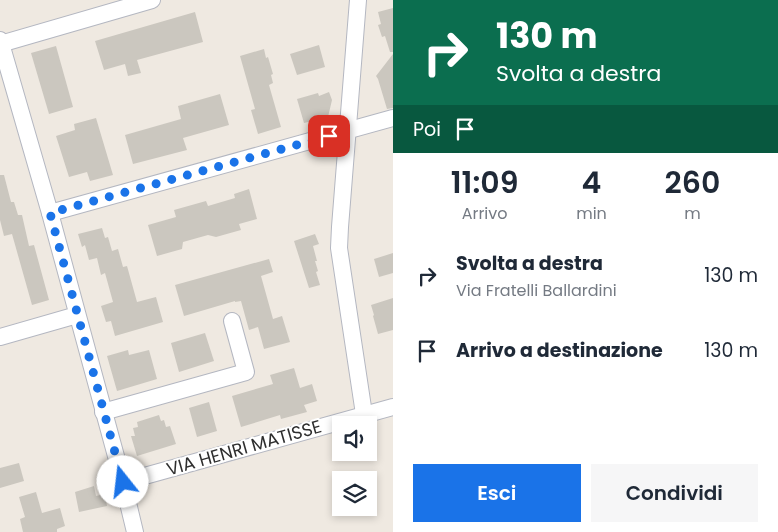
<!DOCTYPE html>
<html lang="it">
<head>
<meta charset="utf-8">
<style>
  :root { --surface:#fff; --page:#f6f6f7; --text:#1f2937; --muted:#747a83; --accent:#1a73e8 }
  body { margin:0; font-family:Poppins,sans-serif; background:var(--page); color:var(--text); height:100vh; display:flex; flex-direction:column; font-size:19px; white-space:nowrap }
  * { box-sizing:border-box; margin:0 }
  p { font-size:16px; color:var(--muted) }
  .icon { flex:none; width:28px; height:28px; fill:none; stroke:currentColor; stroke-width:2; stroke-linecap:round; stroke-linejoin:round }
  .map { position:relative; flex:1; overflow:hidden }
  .details { display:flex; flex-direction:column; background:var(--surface); width:385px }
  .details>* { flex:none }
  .banner { background:#0b6e4f; color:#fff; overflow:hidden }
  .tools { position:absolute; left:332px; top:416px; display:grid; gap:10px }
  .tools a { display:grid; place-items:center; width:45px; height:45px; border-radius:0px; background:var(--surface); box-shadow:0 2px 8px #0003; font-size:25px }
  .pin { position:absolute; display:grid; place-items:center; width:42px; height:42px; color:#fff; margin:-21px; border-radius:10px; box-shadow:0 2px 8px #0006 }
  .me { position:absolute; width:55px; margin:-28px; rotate:344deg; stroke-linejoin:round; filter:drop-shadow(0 0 4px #0008) }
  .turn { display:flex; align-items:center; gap:18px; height:105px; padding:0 20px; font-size:22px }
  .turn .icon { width:65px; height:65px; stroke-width:2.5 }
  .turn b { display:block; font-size:35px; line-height:42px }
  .then { display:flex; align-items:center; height:48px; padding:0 20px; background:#0003; gap:10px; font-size:19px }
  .eta { display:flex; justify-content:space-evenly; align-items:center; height:85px; text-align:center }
  .eta b { font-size:30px; font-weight:600; line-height:35px }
  .cta { display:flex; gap:10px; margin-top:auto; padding:10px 20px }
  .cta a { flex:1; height:58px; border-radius:0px; background:var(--accent); color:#fff; font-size:20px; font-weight:600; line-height:58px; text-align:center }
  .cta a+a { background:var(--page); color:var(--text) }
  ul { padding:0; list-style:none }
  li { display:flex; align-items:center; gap:15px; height:75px; padding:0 20px }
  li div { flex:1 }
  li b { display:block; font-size:19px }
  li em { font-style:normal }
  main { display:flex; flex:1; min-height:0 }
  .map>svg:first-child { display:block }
  .building { fill:#cbc7bf }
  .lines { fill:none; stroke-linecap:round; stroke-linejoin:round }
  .street-casing { stroke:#b4b7c1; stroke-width:18 }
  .street { stroke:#fff; stroke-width:16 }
  .route { stroke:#1a73e8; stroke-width:9; stroke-dasharray:0 16.2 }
  .labels { text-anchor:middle; stroke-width:4; stroke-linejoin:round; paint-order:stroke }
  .street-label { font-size:18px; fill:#2e2e2e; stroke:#fff }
</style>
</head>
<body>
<main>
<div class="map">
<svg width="393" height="532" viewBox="0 0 393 532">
  <rect width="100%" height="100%" fill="#efe9e1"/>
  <!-- building -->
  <g class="building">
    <polygon points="393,8 393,52 390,52 385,36 382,37 378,25 381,24 378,12"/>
    <polygon points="195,12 203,42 137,60 141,73 128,76 125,64 104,70 95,41"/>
    <polygon points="319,45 325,67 297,75 290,54"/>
    <polygon points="56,46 73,107 49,114 31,53"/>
    <polygon points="264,49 266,58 268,57 273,74 271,75 273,83 269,85 281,127 258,134 251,110 255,109 240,56"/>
    <polygon points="393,54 393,108 387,109 378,79 376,76"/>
    <polygon points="329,92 332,100 328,117 304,123 297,99 318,93 319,96"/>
    <polygon points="220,94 229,125 183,138 187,150 133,164 125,135 181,119 178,106"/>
    <polygon points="96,118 113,175 90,181 87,172 69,177 56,136 75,130 74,124"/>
    <polygon points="0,175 4,175 11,202 14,202 18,215 22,215 29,246 34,245 49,300 32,305 12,234 4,236 0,220"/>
    <polygon points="249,189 257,219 239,224 241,230 216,237 208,235 183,242 182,249 157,256 148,225 176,217 174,210 206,201 208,206 235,198 234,194"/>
    <polygon points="102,228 105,238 108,237 112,251 118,249 123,267 127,266 137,302 156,297 163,322 115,336 111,321 106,322 101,306 113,302 105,273 101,275 97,258 89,260 85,245 82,247 78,234"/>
    <polygon points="315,234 319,244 313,246 317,261 315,261 318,271 316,272 320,285 309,288 294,241"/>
    <polygon points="393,253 393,273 379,277 374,259"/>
    <polygon points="269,259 273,272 261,276 273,319 282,316 290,342 264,349 258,327 249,330 241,301 235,302 235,301 184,316 175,285"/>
    <polygon points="393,298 393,330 378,334 373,316 374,315 371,305"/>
    <polygon points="205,333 214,361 179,372 171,343"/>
    <polygon points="128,350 129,355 149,350 157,379 117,391 107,356"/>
    <polygon points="294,368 300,388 312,384 317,401 304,405 307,412 281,419 280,415 241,427 232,396 273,384 270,375"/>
    <polygon points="209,402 217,431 197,437 189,408"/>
    <polygon points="159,415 161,421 164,420 166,427 170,426 176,444 137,456 131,436 135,436 133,428 138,427 137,422"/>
    <polygon points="19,463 24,481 0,488 0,468"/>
    <polygon points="94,486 96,496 105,494 107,506 79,512 75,492"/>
    <polygon points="36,492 42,513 60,508 65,526 57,529 57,532 23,532 20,519 25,517 19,497"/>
  </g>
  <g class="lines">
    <!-- street casing -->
    <g class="street-casing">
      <g id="street">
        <polyline points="358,0 340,227 339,248 364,414"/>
        <polyline points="0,40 50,213 123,482 135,532"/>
        <polyline points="0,44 152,0"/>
        <polyline points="50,213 393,118"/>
        <polyline points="0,337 77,315"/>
        <polyline points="103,412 246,372 232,321"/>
        <polyline points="123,482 393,407"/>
      </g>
    </g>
    <!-- street -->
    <use href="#street" class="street"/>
  </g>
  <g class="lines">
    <!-- route -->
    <polyline class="route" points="123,482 50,213 329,136"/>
  </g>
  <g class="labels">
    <!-- street labels -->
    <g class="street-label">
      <text transform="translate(244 448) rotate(-16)" y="6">VIA HENRI MATISSE</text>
    </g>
  </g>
</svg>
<div class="tools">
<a><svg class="icon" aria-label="sound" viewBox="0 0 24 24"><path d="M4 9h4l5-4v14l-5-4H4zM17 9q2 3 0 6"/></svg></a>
<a><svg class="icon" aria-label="layers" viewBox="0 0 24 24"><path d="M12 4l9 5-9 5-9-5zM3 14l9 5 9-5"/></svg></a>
</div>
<div class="pin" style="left:329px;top:136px;background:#d93025"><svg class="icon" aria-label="arrive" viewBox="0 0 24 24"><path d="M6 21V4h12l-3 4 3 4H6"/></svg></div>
<svg class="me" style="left:123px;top:482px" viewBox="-20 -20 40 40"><circle r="19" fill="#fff"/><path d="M0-13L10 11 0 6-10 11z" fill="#1a73e8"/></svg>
</div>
<section class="details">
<div class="banner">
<div class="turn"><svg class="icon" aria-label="right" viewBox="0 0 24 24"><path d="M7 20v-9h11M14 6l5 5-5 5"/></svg><div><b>130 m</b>Svolta a destra</div></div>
<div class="then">Poi<svg class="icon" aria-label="arrive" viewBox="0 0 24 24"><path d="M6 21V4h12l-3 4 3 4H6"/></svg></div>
</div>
<div class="eta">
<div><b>11:09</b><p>Arrivo</p></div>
<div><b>4</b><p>min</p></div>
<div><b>260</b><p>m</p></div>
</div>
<ul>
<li><svg class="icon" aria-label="right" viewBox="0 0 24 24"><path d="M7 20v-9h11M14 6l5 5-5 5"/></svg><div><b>Svolta a destra</b><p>Via Fratelli Ballardini</p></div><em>130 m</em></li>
<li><svg class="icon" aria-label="arrive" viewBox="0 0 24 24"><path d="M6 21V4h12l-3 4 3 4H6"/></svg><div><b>Arrivo a destinazione</b></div><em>130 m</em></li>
</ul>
<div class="cta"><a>Esci</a><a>Condividi</a></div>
</section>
</main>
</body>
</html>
